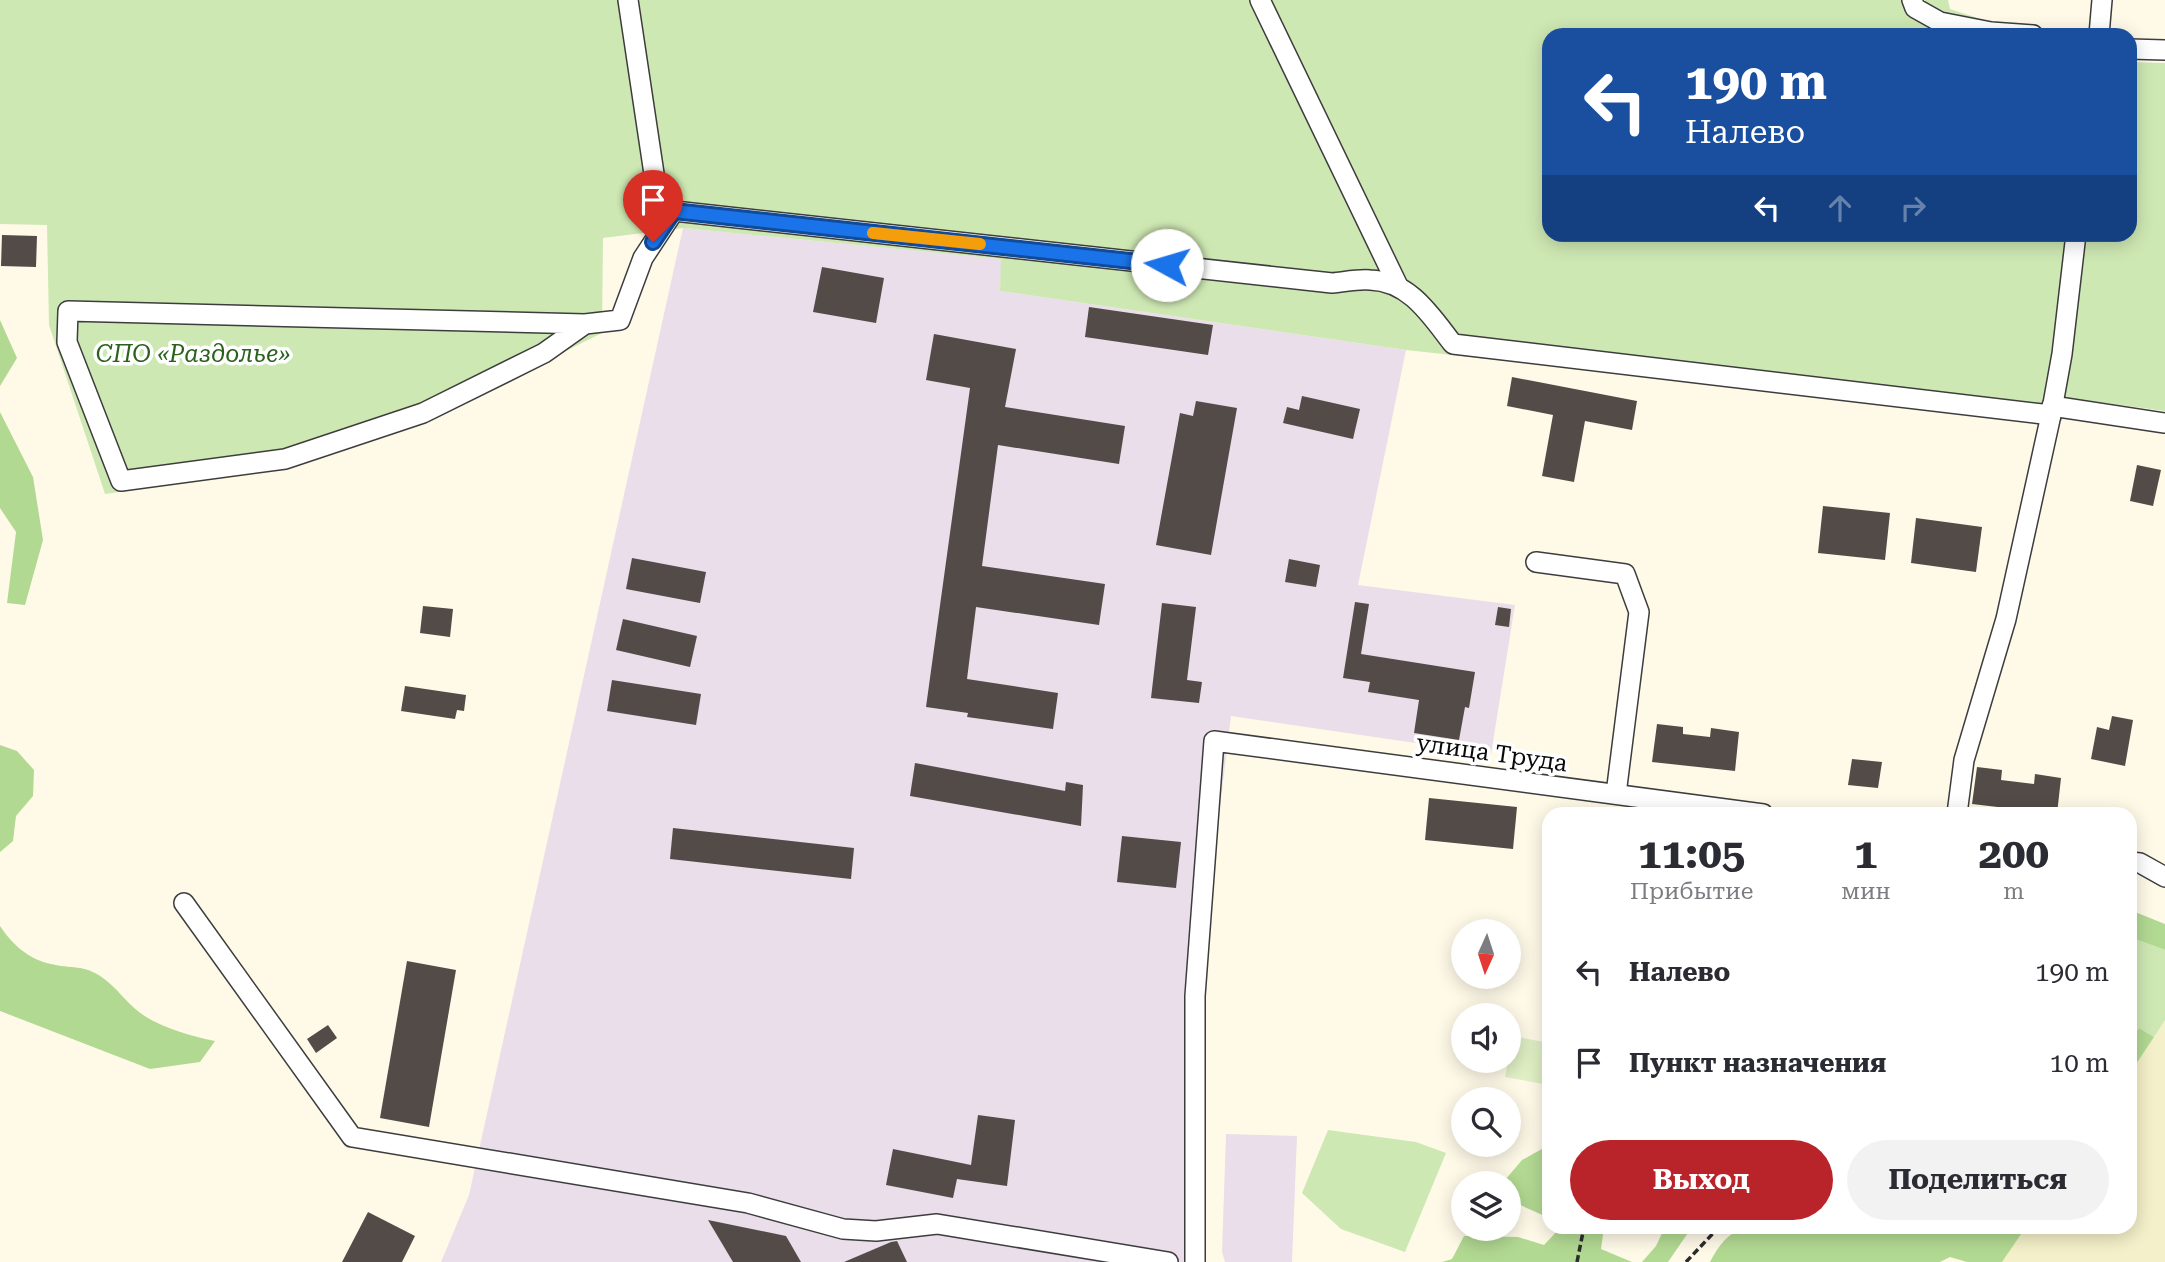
<!DOCTYPE html>
<html lang="ru">
<head>
<meta charset="utf-8">
<style>
  :root { --surface:#fff; --page:#f2f2f3; --text:#2b2b33; --muted:#7c7c81; --accent:#b9232a }
  body { margin:0; font-family:"Roboto Serif",serif; background:var(--page); color:var(--text); height:100vh; display:flex; flex-direction:column; font-size:26px; white-space:nowrap }
  * { box-sizing:border-box; margin:0 }
  p { font-size:23px; color:var(--muted) }
  .icon { flex:none; width:38px; height:38px; fill:none; stroke:currentColor; stroke-width:2; stroke-linecap:round; stroke-linejoin:round }
  .map { position:relative; flex:1; overflow:hidden }
  .drawer { position:absolute; left:1542px; top:807px; width:595px; height:427px; display:flex; flex-direction:column; background:var(--surface); border-radius:21px; box-shadow:0 4px 18px #0003 }
  .drawer>* { flex:none }
  .hud { position:absolute; left:1542px; top:28px; width:595px; height:214px; border-radius:21px; box-shadow:0 4px 18px #0003; background:#1a4fa0; color:#fff; overflow:hidden }
  .needle { width:46px; rotate:183deg }
  .tools { position:absolute; left:1451px; top:919px; display:grid; gap:14px }
  .tools a { display:grid; place-items:center; width:70px; height:70px; border-radius:50%; background:var(--surface); box-shadow:0 4px 18px #0003; font-size:35px }
  .pin { position:absolute; display:grid; place-items:center; width:60px; height:60px; color:#fff; margin:-72px -30px; border-radius:50% 50% 50% 0; rotate:-45deg; box-shadow:0 0 7px #0007 }
  .pin .icon { rotate:45deg }
  .me { position:absolute; width:77px; margin:-38px; rotate:276deg; stroke-linejoin:round; filter:drop-shadow(0 0 5px #0008) }
  .turn { display:flex; align-items:center; gap:24px; height:147px; padding:0 28px; font-size:32px }
  .turn .icon { width:91px; height:91px; stroke-width:2.5 }
  .turn b { display:block; font-size:49px; line-height:60px }
  .lanes { display:flex; align-items:center; height:66px; padding:0 28px; background:#0003; justify-content:center; gap:35px; direction:ltr }
  .lanes .off { opacity:.35 }
  .eta { display:flex; justify-content:space-evenly; align-items:center; height:119px; text-align:center }
  .eta b { font-size:42px; font-weight:700; line-height:49px }
  .cta { display:flex; gap:14px; margin-top:auto; padding:14px 28px }
  .cta a { flex:1; height:80px; border-radius:42px; background:var(--accent); color:#fff; font-size:28px; font-weight:700; line-height:80px; text-align:center }
  .cta a+a { background:var(--page); color:var(--text) }
  ul { padding:0; list-style:none }
  li { display:flex; align-items:center; gap:21px; height:91px; padding:0 28px }
  li div { flex:1 }
  li b { display:block; font-size:26px }
  li em { font-style:normal }
  .map>svg:first-child { display:block }
  .industrial { fill:#e9deea }
  .farmland { fill:#f4f0c9 }
  .green { fill:#cee8b3 }
  .forest { fill:#b2d992 }
  .pitch { fill:#e0efc4 }
  .building { fill:#534b47 }
  .lines { fill:none; stroke-linecap:round; stroke-linejoin:round }
  .minor-casing { stroke:#3d3d3d; stroke-width:22 }
  .path { stroke:#2c2c2c; stroke-width:3.5; stroke-dasharray:7 3.5; stroke-linecap:butt }
  .minor { stroke:#fff; stroke-width:19 }
  .route-casing { stroke:#114b97; stroke-width:18 }
  .route { stroke:#1a73e8; stroke-width:12 }
  .slow { stroke:#f59e0b; stroke-width:12 }
  .labels { text-anchor:middle; stroke-width:7; stroke-linejoin:round; paint-order:stroke }
  .park-label { font-size:24px; font-style:italic; fill:#2a611c; stroke:#fff }
  .street-label { font-size:24px; fill:#0a0a0a; stroke:#fff }
</style>
</head>
<body>
<div class="map">
<svg width="2165" height="1262" viewBox="0 0 2165 1262">
  <rect width="100%" height="100%" fill="#fffae8"/>
  <!-- industrial -->
  <g class="industrial">
    <polygon points="683,228 1002,259 1000,291 1406,350 1358,585 1515,605 1491,754 1231,716 1206,923 1203,1116 1186,1262 441,1262 469,1195"/>
    <polygon points="1226,1134 1297,1136 1292,1262 1225,1262 1222,1252"/>
  </g>
  <!-- farmland -->
  <polygon class="farmland" points="2165,1020 2165,1262 2002,1262 2026,1227 2130,1227 2130,1073"/>
  <!-- green -->
  <g class="green">
    <polygon points="0,0 1948,0 1950,9 2030,35 1549,35 1549,234 2130,234 2130,62 2165,63 2165,411 2068,398 2062,421 1406,350 1000,291 1001,259 683,228 603,238 602,333 425,421 287,468 105,494 49,325 47,225 0,224"/>
    <polygon points="2130,937 2165,950 2165,1020 2154,1037 2139,1028 2130,1041"/>
    <polygon points="1328,1130 1416,1142 1446,1153 1405,1252 1341,1229 1302,1193"/>
  </g>
  <!-- forest -->
  <g class="forest">
    <polygon points="0,320 17,358 0,386"/>
    <polygon points="0,412 33,477 43,540 25,605 7,603 16,532 0,508"/>
    <polygon points="0,745 17,751 34,770 33,796 16,816 13,841 0,852"/>
    <polygon points="2130,910 2165,924 2165,950 2130,937"/>
    <path d="M0 926C13 945 28 959 51 964 71 969 84 964 103 978 116 987 126 1002 139 1012 158 1027 191 1036 215 1041L200 1062 150 1069 0 1011Z"/>
    <polygon points="2139,1028 2154,1037 2130,1073 2130,1041"/>
    <polygon points="1549,1145 1549,1218 1516,1203 1505,1180 1522,1160"/>
    <polygon points="1561,1227 1604,1227 1601,1249 1632,1262 1442,1262 1452,1259 1464,1236 1518,1237 1544,1245"/>
    <polygon points="1665,1227 1692,1227 1668,1262 1642,1262 1656,1246"/>
    <path d="M1745 1227C1758 1227 1813 1230 1819 1227H2026L2002 1262H1967L1950 1257 1940 1262H1710C1718 1246 1728 1233 1745 1227Z"/>
  </g>
  <!-- pitch -->
  <polygon class="pitch" points="1513,1036 1549,1043 1549,1085 1505,1077"/>
  <!-- building -->
  <g class="building">
    <polygon points="2,235 37,236 36,267 1,266"/>
    <polygon points="822,267 884,278 876,323 813,312"/>
    <polygon points="1089,307 1213,325 1208,355 1085,337"/>
    <polygon points="934,334 1016,349 1005,407 1125,426 1119,464 998,445 982,566 1105,584 1099,625 976,607 967,679 1058,693 1053,729 967,717 968,713 926,707 970,388 926,380"/>
    <polygon points="1512,377 1637,401 1632,430 1585,421 1574,482 1542,476 1553,415 1507,406"/>
    <polygon points="1302,396 1360,409 1353,439 1283,423 1287,407 1299,410"/>
    <polygon points="1196,401 1237,408 1211,555 1156,545 1180,413 1193,416"/>
    <polygon points="2137,465 2161,470 2153,506 2130,501"/>
    <polygon points="1823,506 1890,513 1885,560 1818,553"/>
    <polygon points="1916,518 1982,527 1976,572 1911,563"/>
    <polygon points="632,558 706,572 700,603 626,589"/>
    <polygon points="1289,559 1320,565 1316,587 1285,582"/>
    <polygon points="1355,602 1369,604 1361,654 1475,672 1469,708 1465,707 1459,740 1414,733 1419,700 1368,692 1370,682 1343,678"/>
    <polygon points="1162,603 1196,607 1187,680 1202,682 1199,703 1151,698"/>
    <polygon points="423,606 453,609 450,637 420,633"/>
    <polygon points="1498,607 1511,609 1509,627 1495,625"/>
    <polygon points="623,619 697,636 690,667 616,650"/>
    <polygon points="612,680 701,694 696,725 607,711"/>
    <polygon points="405,686 466,695 464,711 457,710 455,719 401,711"/>
    <polygon points="2112,716 2133,720 2125,766 2091,759 2097,727 2109,730"/>
    <polygon points="1657,724 1683,727 1683,734 1710,737 1711,728 1739,732 1735,771 1652,762"/>
    <polygon points="1852,759 1882,762 1878,788 1848,785"/>
    <polygon points="915,763 1065,791 1066,782 1083,785 1081,826 910,796"/>
    <polygon points="1977,767 2002,770 2001,780 2034,784 2035,774 2061,778 2057,814 1972,804"/>
    <polygon points="1429,798 1517,807 1513,849 1425,840"/>
    <polygon points="673,828 854,848 851,879 670,859"/>
    <polygon points="1122,836 1181,842 1176,888 1117,882"/>
    <polygon points="407,961 456,970 429,1127 380,1118"/>
    <polygon points="328,1025 337,1038 316,1053 307,1039"/>
    <polygon points="978,1115 1015,1120 1007,1186 957,1179 953,1198 886,1185 893,1149 971,1165"/>
    <polygon points="368,1212 415,1236 402,1262 342,1262"/>
    <polygon points="708,1220 786,1236 801,1262 733,1262"/>
    <polygon points="897,1241 907,1262 844,1262 891,1242"/>
  </g>
  <g class="lines">
    <!-- minor casing -->
    <g class="minor-casing">
      <g id="minor">
        <path d="M628 0 656 187 674 211 1332 283C1344 282 1357 279 1370 280 1410 281 1431 316 1453 344L2051 415"/>
        <polyline points="1260,0 1398,286"/>
        <polyline points="1912,0 1915,8 1940,22 1991,32 2033,35"/>
        <polyline points="2099,35 2102,0"/>
        <polyline points="2130,49 2165,50"/>
        <polyline points="585,324 544,353 423,413 285,459 121,481 67,342 68,311 585,324 620,320 643,258 674,211"/>
        <polyline points="2052,406 2165,423"/>
        <polyline points="1536,562 1625,574 1639,612 1616,794"/>
        <polyline points="1957,814 1964,760 2006,619 2051,415 2062,354 2076,234"/>
        <polyline points="2130,862 2140,863 2165,877"/>
        <polyline points="184,903 352,1137 748,1203 843,1229 876,1231 937,1224 1168,1262"/>
        <polyline points="1195,1262 1195,996 1214,741 1763,814"/>
      </g>
    </g>
    <!-- path -->
    <g class="path">
      <polyline points="1577,1262 1584,1227"/>
      <polyline points="1686,1262 1719,1227"/>
    </g>
    <!-- minor -->
    <use href="#minor" class="minor"/>
  </g>
  <g class="lines">
    <!-- route casing -->
    <g class="route-casing">
      <polyline id="route" points="653,242 674,211 1167,265"/>
    </g>
    <!-- route -->
    <use href="#route" class="route"/>
    <!-- slow -->
    <polyline class="slow" points="873,233 980,244"/>
  </g>
  <g class="labels">
    <!-- park labels -->
    <g class="park-label">
      <text x="193" y="362">СПО «Раздолье»</text>
    </g>
    <!-- street labels -->
    <g class="street-label">
      <text transform="translate(1492 753) rotate(8)" y="8">улица Труда</text>
    </g>
  </g>
</svg>
<div class="tools">
<a><svg class="needle" viewBox="-14 -14 28 28"><path d="M0-13l5 13h-10z" fill="#e53935"/><path d="M0 13l5-13h-10z" fill="#7c7c81"/></svg></a>
<a><svg class="icon" aria-label="sound" viewBox="0 0 24 24"><path d="M4 9h4l5-4v14l-5-4H4zM17 9q2 3 0 6"/></svg></a>
<a><svg class="icon" aria-label="search" viewBox="0 0 24 24"><circle cx="10" cy="10" r="6"/><path d="M15 15l6 6"/></svg></a>
<a><svg class="icon" aria-label="layers" viewBox="0 0 24 24"><path d="M12 4l9 5-9 5-9-5zM3 14l9 5 9-5"/></svg></a>
</div>
<div class="pin" style="left:653px;top:242px;background:#d93025"><svg class="icon" aria-label="arrive" viewBox="0 0 24 24"><path d="M6 21V4h12l-3 4 3 4H6"/></svg></div>
<svg class="me" style="left:1167px;top:265px" viewBox="-20 -20 40 40"><circle r="19" fill="#fff"/><path d="M0-13L10 11 0 6-10 11z" fill="#1a73e8"/></svg>
<div class="hud">
<div class="turn"><svg class="icon" aria-label="left" viewBox="0 0 24 24"><path d="M17 20v-9H6M10 6l-5 5 5 5"/></svg><div><b>190 m</b>Налево</div></div>
<div class="lanes"><svg class="icon" aria-label="left" viewBox="0 0 24 24"><path d="M17 20v-9H6M10 6l-5 5 5 5"/></svg><svg class="icon off" aria-label="ahead" viewBox="0 0 24 24"><path d="M12 20V5M6 11l6-6 6 6"/></svg><svg class="icon off" aria-label="right" viewBox="0 0 24 24"><path d="M7 20v-9h11M14 6l5 5-5 5"/></svg></div>
</div>
<section class="drawer">
<div class="eta">
<div><b>11:05</b><p>Прибытие</p></div>
<div><b>1</b><p>мин</p></div>
<div><b>200</b><p>m</p></div>
</div>
<ul>
<li><svg class="icon" aria-label="left" viewBox="0 0 24 24"><path d="M17 20v-9H6M10 6l-5 5 5 5"/></svg><div><b>Налево</b></div><em>190 m</em></li>
<li><svg class="icon" aria-label="arrive" viewBox="0 0 24 24"><path d="M6 21V4h12l-3 4 3 4H6"/></svg><div><b>Пункт назначения</b></div><em>10 m</em></li>
</ul>
<div class="cta"><a>Выход</a><a>Поделиться</a></div>
</section>
</div>
</body>
</html>
